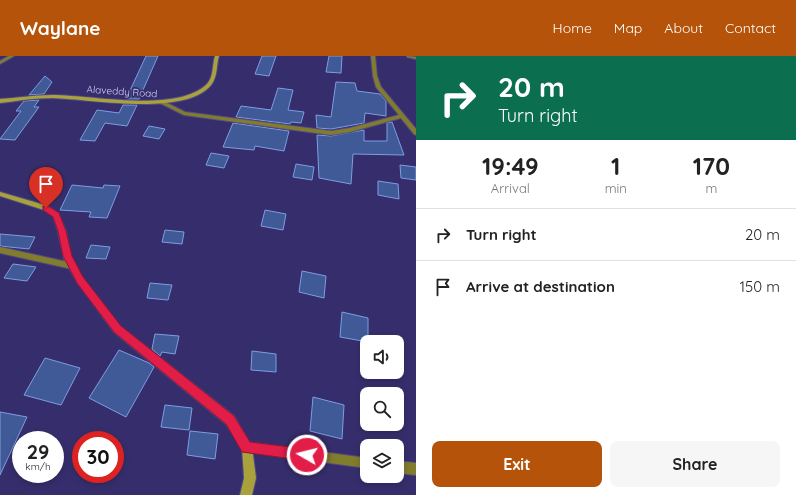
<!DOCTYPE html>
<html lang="en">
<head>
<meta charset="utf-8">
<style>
  :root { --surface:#fff; --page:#f6f6f6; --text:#222; --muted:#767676; --line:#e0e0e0; --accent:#b45309 }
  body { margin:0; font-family:Quicksand,sans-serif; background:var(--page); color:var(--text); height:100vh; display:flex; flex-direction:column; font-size:15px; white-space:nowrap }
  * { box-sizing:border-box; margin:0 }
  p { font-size:13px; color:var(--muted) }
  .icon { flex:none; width:22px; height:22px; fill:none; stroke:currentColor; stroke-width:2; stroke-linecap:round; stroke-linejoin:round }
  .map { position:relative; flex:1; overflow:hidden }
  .side { display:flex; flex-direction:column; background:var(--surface); width:380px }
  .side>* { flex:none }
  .hud { background:#0b6e4f; color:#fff; overflow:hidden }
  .controls { position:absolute; left:360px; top:279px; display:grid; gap:8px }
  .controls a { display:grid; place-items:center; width:44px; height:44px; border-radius:8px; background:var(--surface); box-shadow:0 2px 6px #0003; font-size:20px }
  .speed { position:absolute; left:12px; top:375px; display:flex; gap:8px; font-size:20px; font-weight:700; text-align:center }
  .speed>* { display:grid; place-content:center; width:52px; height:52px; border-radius:50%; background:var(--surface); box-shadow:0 2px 6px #0003; line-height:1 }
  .speed small { font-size:10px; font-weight:400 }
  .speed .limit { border:6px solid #d22; background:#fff; color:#111 }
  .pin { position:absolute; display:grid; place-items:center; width:34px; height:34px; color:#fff; margin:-41px -17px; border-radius:50% 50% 50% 0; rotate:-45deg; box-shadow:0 0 4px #0007 }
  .pin .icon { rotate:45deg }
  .me { position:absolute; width:44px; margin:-22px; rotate:278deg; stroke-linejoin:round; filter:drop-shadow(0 0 3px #0008) }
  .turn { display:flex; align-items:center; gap:14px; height:84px; padding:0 16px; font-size:18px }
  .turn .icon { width:52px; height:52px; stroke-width:2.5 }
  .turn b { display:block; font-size:28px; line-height:34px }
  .eta { display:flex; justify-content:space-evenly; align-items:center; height:68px; text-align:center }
  .eta b { font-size:24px; font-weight:700; line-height:28px }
  .button { display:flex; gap:8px; margin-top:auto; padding:8px 16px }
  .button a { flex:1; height:46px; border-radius:8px; background:var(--accent); color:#fff; font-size:16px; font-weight:700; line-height:46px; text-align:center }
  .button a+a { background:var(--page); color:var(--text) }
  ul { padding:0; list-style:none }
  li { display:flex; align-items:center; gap:12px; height:52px; padding:0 16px; border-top:1px solid var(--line) }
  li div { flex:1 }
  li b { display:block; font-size:15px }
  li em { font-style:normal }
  header { display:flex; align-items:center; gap:24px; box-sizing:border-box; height:56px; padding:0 20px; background:var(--accent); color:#fff }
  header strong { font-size:19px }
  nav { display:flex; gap:22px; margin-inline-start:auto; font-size:14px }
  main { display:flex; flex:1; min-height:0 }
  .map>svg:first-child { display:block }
  .building { fill:#405997; stroke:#7f9de0 }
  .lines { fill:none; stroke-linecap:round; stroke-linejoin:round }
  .street-casing { stroke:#524b85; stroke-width:2 }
  .secondary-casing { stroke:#524b85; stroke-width:2 }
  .street { fill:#827c2d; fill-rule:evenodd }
  .secondary { fill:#a8a13c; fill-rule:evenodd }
  .route { fill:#e11d48; stroke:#92132f }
  .labels { text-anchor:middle; stroke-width:3.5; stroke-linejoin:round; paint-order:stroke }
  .far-street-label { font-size:10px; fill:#d1d1f7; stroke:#362e6c }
</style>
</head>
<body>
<header>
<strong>Waylane</strong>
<nav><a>Home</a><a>Map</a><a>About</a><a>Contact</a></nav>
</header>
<main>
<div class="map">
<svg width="416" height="439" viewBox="0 0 416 439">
  <rect width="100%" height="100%" fill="#362e6c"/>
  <!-- building -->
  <g class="building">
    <polygon points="146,0 158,0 139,43 126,43"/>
    <polygon points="262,0 276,0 269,20 255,18"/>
    <polygon points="329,0 342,0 341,17 326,16"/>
    <polygon points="45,20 52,26 44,38 29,39"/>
    <polygon points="336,26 355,27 357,35 380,38 386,45 386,60 365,57 364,67 331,73 317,72 316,59 331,61"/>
    <polygon points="278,32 293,34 288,54 304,56 301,67 291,66 290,68 236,61 241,50 271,54"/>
    <polygon points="39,44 34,51 39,51 15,84 0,83 21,55 16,55 24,45"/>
    <polygon points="123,49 137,49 127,70 105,67 95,85 80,84 97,54 119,57"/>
    <polygon points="392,66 404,99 353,98 351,128 319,122 317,79 331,80 364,74 364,85 387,85 387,67"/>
    <polygon points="233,67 289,75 284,95 255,90 254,94 223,91"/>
    <polygon points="149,70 165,73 159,83 143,80"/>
    <polygon points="211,97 229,100 224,112 206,109"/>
    <polygon points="296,108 314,111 312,124 293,121"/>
    <polygon points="400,109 416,111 416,124 401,122"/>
    <polygon points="378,125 398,128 399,143 378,139"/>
    <polygon points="72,129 103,132 104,129 120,130 107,162 89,161 91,156 60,154"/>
    <polygon points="265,154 286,158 283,174 261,170"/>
    <polygon points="165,174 184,176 182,188 162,186"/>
    <polygon points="0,178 35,181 29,193 0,190"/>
    <polygon points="91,189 110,191 106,203 86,202"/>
    <polygon points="13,208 36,211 27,225 4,222"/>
    <polygon points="302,215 326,220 324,242 299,236"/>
    <polygon points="150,227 172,229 168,244 147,242"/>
    <polygon points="342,256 368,262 368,286 340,281"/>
    <polygon points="155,278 179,280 175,298 162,296 160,300 152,293"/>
    <polygon points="119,294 149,307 154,311 126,361 89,342"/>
    <polygon points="252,295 276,298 276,316 251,314"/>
    <polygon points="45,302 80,312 61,349 24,339"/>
    <polygon points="313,341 344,349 342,383 310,375"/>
    <polygon points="165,349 192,352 189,374 161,371"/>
    <polygon points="0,356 27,361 0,419"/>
    <polygon points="190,375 218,378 215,403 187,399"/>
  </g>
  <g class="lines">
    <!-- street casing -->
    <g class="street-casing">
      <g id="street">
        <polygon points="9,0 14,0 0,8 0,5"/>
        <polygon points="371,0 375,0 377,20 381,31 416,73 416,79 414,78 401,62 350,76 331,79 184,59 160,47 165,46 185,56 331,75 350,72 399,59 376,31 373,20"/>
        <polygon points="407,0 416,1 416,3 407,1"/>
        <polygon points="0,191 72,207 75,208 76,210 75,212 72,213 0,197"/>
        <polygon points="247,386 367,402 367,412 247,396 243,395 242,391 243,387"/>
        <polygon points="397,405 416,407 416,419 397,417"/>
      </g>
    </g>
    <!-- secondary casing -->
    <g class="secondary-casing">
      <g id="secondary">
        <path d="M215 0H219C216 9 218 21 211 29 185 61 90 43 52 42 34 42 17 45 0 47V43C17 42 34 39 52 39 92 39 175 57 206 29 214 22 212 9 215 0Z"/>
        <polygon points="0,136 48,150 58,157 66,175 71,201 83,222 120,270 234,360 252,391 256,422 252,439 240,439 244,422 242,392 226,368 114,276 77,226 64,203 58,175 53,160 44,154 0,140"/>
      </g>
    </g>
    <!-- street -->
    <use href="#street" class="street"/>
    <!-- secondary -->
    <use href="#secondary" class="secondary"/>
  </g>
  <!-- route -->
  <polygon class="route" points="43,150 48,150 59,157 66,175 72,200 83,221 121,270 234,360 250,386 307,393 311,395 313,399 311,404 307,405 242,396 226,368 114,276 77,227 63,200 58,175 53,161 43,154"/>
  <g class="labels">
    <!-- far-street labels -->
    <g class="far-street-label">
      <text transform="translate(122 35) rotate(4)" y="4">Alaveddy Road</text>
    </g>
  </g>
</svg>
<div class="controls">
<a><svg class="icon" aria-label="sound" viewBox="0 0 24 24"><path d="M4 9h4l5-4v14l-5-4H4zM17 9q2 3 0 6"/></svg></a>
<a><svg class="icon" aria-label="search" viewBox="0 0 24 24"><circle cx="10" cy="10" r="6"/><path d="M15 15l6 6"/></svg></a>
<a><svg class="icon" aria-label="layers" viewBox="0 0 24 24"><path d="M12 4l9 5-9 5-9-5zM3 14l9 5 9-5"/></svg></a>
</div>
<div class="speed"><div>29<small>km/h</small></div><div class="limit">30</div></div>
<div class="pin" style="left:46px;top:152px;background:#d93025"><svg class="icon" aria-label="arrive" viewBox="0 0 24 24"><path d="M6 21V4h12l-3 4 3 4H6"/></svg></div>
<svg class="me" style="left:307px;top:399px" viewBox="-20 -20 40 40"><circle r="17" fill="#e11d48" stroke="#fff" stroke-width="3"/><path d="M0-11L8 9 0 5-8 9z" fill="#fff"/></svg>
</div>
<section class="side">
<div class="hud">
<div class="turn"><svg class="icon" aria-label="right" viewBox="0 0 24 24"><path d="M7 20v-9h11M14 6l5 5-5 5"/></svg><div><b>20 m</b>Turn right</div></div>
</div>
<div class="eta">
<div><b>19:49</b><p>Arrival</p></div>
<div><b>1</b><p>min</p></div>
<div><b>170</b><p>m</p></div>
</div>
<ul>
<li><svg class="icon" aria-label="right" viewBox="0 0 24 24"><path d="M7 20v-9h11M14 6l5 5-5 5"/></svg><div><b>Turn right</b></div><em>20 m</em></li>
<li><svg class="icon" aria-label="arrive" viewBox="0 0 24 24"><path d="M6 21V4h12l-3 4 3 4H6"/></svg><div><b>Arrive at destination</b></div><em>150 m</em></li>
</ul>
<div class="button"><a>Exit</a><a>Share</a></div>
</section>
</main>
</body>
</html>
